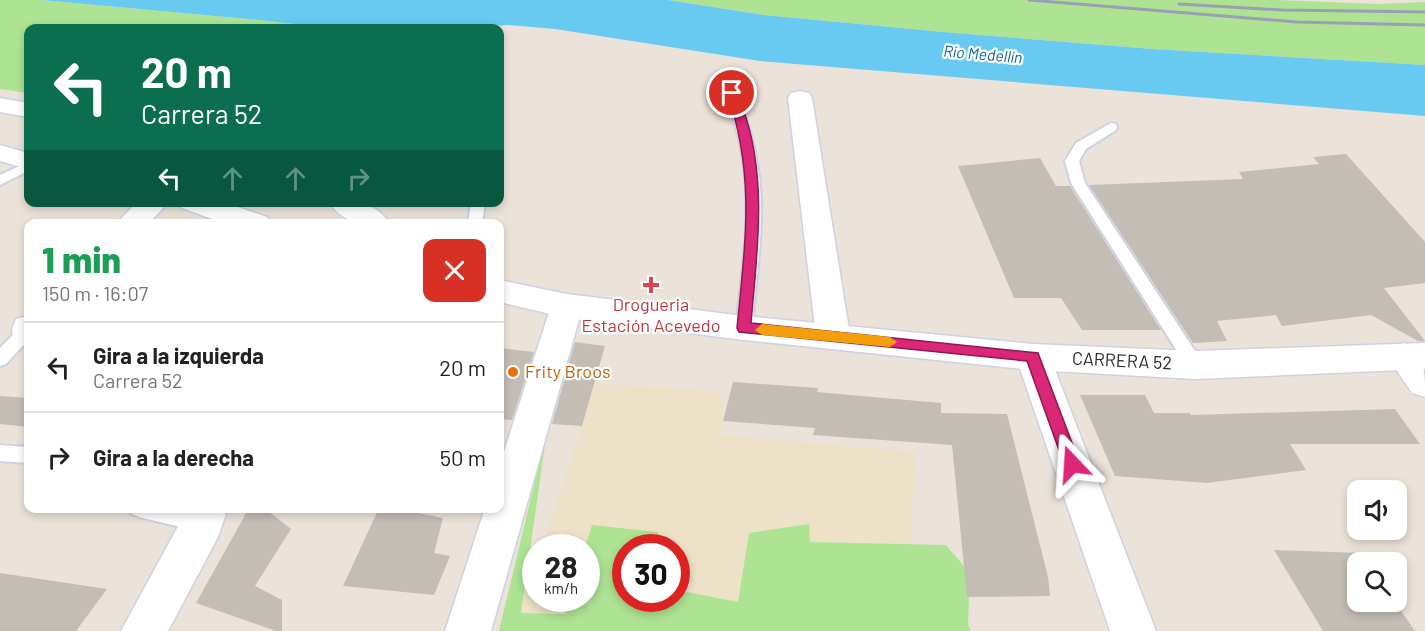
<!DOCTYPE html>
<html lang="es">
<head>
<meta charset="utf-8">
<style>
  :root { --surface:#fff; --page:#f2f2f2; --text:#222; --muted:#767676; --line:#e0e0e0 }
  body { margin:0; font-family:Barlow,sans-serif; background:var(--page); color:var(--text); height:100vh; display:flex; flex-direction:column; font-size:22px; white-space:nowrap }
  * { box-sizing:border-box; margin:0 }
  p { font-size:20px; color:var(--muted) }
  .icon { flex:none; width:33px; height:33px; fill:none; stroke:currentColor; stroke-width:2; stroke-linecap:round; stroke-linejoin:round }
  .map { position:relative; flex:1; overflow:hidden }
  .side { position:absolute; left:24px; top:219px; width:480px; height:294px; display:flex; flex-direction:column; background:var(--surface); border-radius:12px; box-shadow:0 3px 9px #0003 }
  .side>* { flex:none }
  .hud { position:absolute; left:24px; top:24px; width:480px; height:183px; border-radius:12px; box-shadow:0 3px 9px #0003; background:#0b6e4f; color:#fff; overflow:hidden }
  .fabs { position:absolute; left:1347px; top:480px; display:grid; gap:12px }
  .fabs a { display:grid; place-items:center; width:60px; height:60px; border-radius:12px; background:var(--surface); box-shadow:0 3px 9px #0003; font-size:30px }
  .speed { position:absolute; left:522px; top:534px; display:flex; gap:12px; font-size:30px; font-weight:700; text-align:center }
  .speed>* { display:grid; place-content:center; width:78px; height:78px; border-radius:50%; background:var(--surface); box-shadow:0 3px 9px #0003; line-height:1 }
  .speed small { font-size:15px; font-weight:400 }
  .speed .limit { border:9px solid #d22; background:#fff; color:#111 }
  .pin { position:absolute; display:grid; place-items:center; width:51px; height:51px; color:#fff; margin:-26px; border:3px solid #fff; border-radius:50%; box-shadow:0 2px 6px #0007 }
  .me { position:absolute; width:66px; margin:-33px; rotate:340deg; stroke-linejoin:round; filter:drop-shadow(0 0 4px #0008) }
  .turn { display:flex; align-items:center; gap:21px; height:126px; padding:0 18px; font-size:27px }
  .turn .icon { width:78px; height:78px; stroke-width:2.5 }
  .turn b { display:block; font-size:42px; line-height:51px }
  .lanes { display:flex; align-items:center; height:57px; padding:0 18px; background:#0003; justify-content:center; gap:30px; direction:ltr }
  .lanes .off { opacity:.35 }
  .round { display:grid; place-items:center; flex:none; width:63px; height:63px; border-radius:12px; background:var(--page) }
  .head { display:flex; align-items:center; justify-content:space-between; height:102px; padding:0 18px }
  h1 { font-size:36px; font-weight:800; line-height:45px; color:#1e9e55 }
  ul { padding:0; list-style:none }
  li { display:flex; align-items:center; gap:18px; height:90px; padding:0 18px; border-top:2px solid var(--line) }
  li div { flex:1 }
  li b { display:block; font-size:22px }
  li em { font-style:normal }
  .map>svg:first-child { display:block }
  .education { fill:#ede2c7 }
  .green { fill:#ade393 }
  .water { fill:#68c9f1 }
  .building { fill:#c3bdb6 }
  .lines { fill:none; stroke-linecap:round; stroke-linejoin:round }
  .service-casing { stroke:#ced1e2; stroke-width:4 }
  .minor-casing { stroke:#ced1e2; stroke-width:3 }
  .tertiary-casing { stroke:#ced1e2; stroke-width:3 }
  .secondary-casing { stroke:#ced1e2; stroke-width:3 }
  .service { fill:#fff; fill-rule:evenodd }
  .minor { fill:#fff; fill-rule:evenodd }
  .tertiary { fill:#fff; fill-rule:evenodd }
  .secondary { fill:#fff; fill-rule:evenodd }
  .rail { stroke:#9c9eb3; stroke-width:3 }
  .route { fill:#db2777; stroke:#8e194d; stroke-width:1.5 }
  .slow { fill:#f59e0b }
  .health-dot { fill:#e0444e; stroke:#fff; stroke-width:2 }
  .food-dot { fill:#e8710a; stroke:#fff; stroke-width:2 }
  .labels { text-anchor:middle; stroke-width:4.5; stroke-linejoin:round; paint-order:stroke }
  .far-water-label { font-size:16px; font-style:italic; fill:#0a6599; stroke:#fff }
  .health-label { font-size:18px; fill:#be3a42; stroke:#fff }
  .street-label { font-size:18px; fill:#282828; stroke:#fff }
  .food-label { font-size:18px; fill:#c56008; stroke:#fff; text-anchor:start }
</style>
</head>
<body>
<div class="map">
<svg width="1425" height="631" viewBox="0 0 1425 631">
  <rect width="100%" height="100%" fill="#ebe3d9"/>
  <!-- education -->
  <g class="education">
    <polygon points="596,384 720,391 723,421 718,435 915,452 910,544 810,542 809,524 739,602 677,590 676,548 654,547 658,532 592,525 585,547 542,548"/>
    <polygon points="535,567 536,598 570,599 566,614 520,613"/>
  </g>
  <!-- green -->
  <g class="green">
    <polygon points="0,0 42,0 259,20 332,28 28,28 28,93 0,89"/>
    <polygon points="668,0 1276,0 1379,4 1425,2 1425,65 1152,49 943,32 764,15"/>
    <polygon points="547,431 521,613 565,614 570,599 586,598 585,547 592,525 658,532 654,547 626,548 626,598 676,598 677,590 738,602 749,533 809,524 810,542 946,545 970,573 968,624 971,631 499,631"/>
  </g>
  <!-- water -->
  <polygon class="water" points="42,0 668,0 764,15 943,32 1152,49 1425,65 1425,116 760,61 555,29 508,25 451,28 332,28 259,20"/>
  <!-- building -->
  <g class="building">
    <polygon points="1346,154 1425,242 1425,283 1384,288 1425,341 1418,341 1371,315 1282,326 1276,315 1217,321 1227,341 1193,343 1089,185 1243,179 1239,172 1319,164 1313,157"/>
    <polygon points="1040,158 1056,186 1070,186 1161,330 1082,330 1061,298 1014,298 958,166"/>
    <polygon points="575,342 605,346 582,426 552,424"/>
    <polygon points="500,348 534,352 512,420 500,419"/>
    <polygon points="733,382 818,388 817,392 941,403 941,413 1007,414 1048,577 1050,596 967,597 952,445 813,435 815,428 723,421"/>
    <polygon points="1080,395 1145,395 1154,413 1190,413 1191,415 1395,409 1420,444 1290,444 1306,470 1207,483 1115,476"/>
    <polygon points="0,396 28,398 28,427 0,424"/>
    <polygon points="249,508 264,508 291,529 255,586 282,600 282,631 276,631 196,603"/>
    <polygon points="379,508 392,508 443,518 434,553 450,556 434,595 343,586"/>
    <polygon points="1274,550 1362,553 1369,562 1358,562 1358,602 1395,602 1415,631 1323,631"/>
    <polygon points="0,573 107,589 76,631 0,631"/>
  </g>
  <g class="lines">
    <!-- service casing -->
    <g class="service-casing">
      <g id="service">
        <path d="M726 74 732 78C744 110 755 142 759 176 765 226 756 278 752 328L750 332 744 334 738 332 736 328C741 278 750 227 745 176 742 142 731 110 720 78Z"/>
        <polygon points="1111,123 1116,124 1117,127 1116,130 1086,149 1079,161 1085,183 1201,360 1204,365 1201,370 1195,372 1189,370 1071,183 1065,161 1076,143"/>
        <polygon points="28,162 28,171 0,185 0,175"/>
        <polygon points="471,202 485,202 482,224 468,224"/>
        <polygon points="28,325 28,340 6,364 0,366 0,348 21,327"/>
        <polygon points="0,445 28,447 28,463 0,461"/>
        <polygon points="129,508 180,508 209,516 212,523 209,530 202,532 139,517 132,514"/>
      </g>
    </g>
    <!-- minor casing -->
    <g class="minor-casing">
      <g id="minor">
        <polygon points="800,91 809,93 812,98 850,336 845,345 833,349 821,345 816,336 788,98 791,93"/>
        <polygon points="567,294 579,298 583,306 491,631 445,631 485,508 500,508 500,464 551,306 555,298"/>
        <path d="M1404 343C1425 352 1425 372 1425 397L1412 393 1387 356 1392 347Z"/>
        <polygon points="1033,344 1045,348 1050,357 1156,631 1110,631 1016,357 1021,348"/>
      </g>
    </g>
    <!-- tertiary casing -->
    <g class="tertiary-casing">
      <g id="tertiary">
        <polygon points="137,202 169,202 148,224 116,224"/>
        <path d="M28 316V347L16 343C11 333 11 329 16 319Z"/>
        <polygon points="188,508 228,508 218,537 168,631 121,631"/>
      </g>
    </g>
    <!-- secondary casing -->
    <g class="secondary-casing">
      <g id="secondary">
        <polygon points="0,98 28,103 28,117 0,112"/>
        <polygon points="0,145 28,153 28,169 0,161"/>
        <polygon points="178,202 223,202 267,217 271,224 226,224 182,208"/>
        <path d="M329 202C353 202 375 200 390 224 366 224 344 226 329 202Z"/>
        <polygon points="500,280 567,294 744,316 1033,344 1195,351 1425,343 1425,369 1195,379 1033,370 744,340 567,318 500,302"/>
      </g>
    </g>
    <!-- service -->
    <use href="#service" class="service"/>
    <!-- minor -->
    <use href="#minor" class="minor"/>
    <!-- tertiary -->
    <use href="#tertiary" class="tertiary"/>
    <!-- secondary -->
    <use href="#secondary" class="secondary"/>
    <!-- rail -->
    <g class="rail">
      <polyline points="1029,0 1297,22 1425,25"/>
      <polyline points="1179,4 1282,10 1425,12"/>
    </g>
  </g>
  <!-- route -->
  <path class="route" d="M732 90C739 93 740 102 743 109 768 177 757 253 751 323L1038 353 1080 464 1077 469 1072 471 1066 469 1064 464 1027 361 739 332 737 328C745 244 756 175 727 93Z"/>
  <!-- slow -->
  <polygon class="slow" points="762,324 890,337 897,342 890,347 762,335 755,330"/>
  <!-- markers -->
  <path class="health-dot" d="M648 276h6v6h6v6h-6v6h-6v-6h-6v-6h6z"/>
  <circle class="food-dot" cx="513" cy="372" r="6"/>
  <g class="labels">
    <!-- far-water labels -->
    <g class="far-water-label">
      <text transform="translate(983 54) rotate(5)" y="6">Río Medellín</text>
    </g>
    <!-- health labels -->
    <g class="health-label">
      <text x="651" y="311">Drogueria<tspan x="651" dy="21">Estación Acevedo</tspan></text>
    </g>
    <!-- street labels -->
    <g class="street-label">
      <text transform="translate(1122 361) rotate(3)" y="6">CARRERA 52</text>
    </g>
    <!-- food labels -->
    <g class="food-label">
      <text x="525" y="378">Frity Broos</text>
    </g>
  </g>
</svg>
<div class="fabs">
<a><svg class="icon" aria-label="sound" viewBox="0 0 24 24"><path d="M4 9h4l5-4v14l-5-4H4zM17 9q2 3 0 6"/></svg></a>
<a><svg class="icon" aria-label="search" viewBox="0 0 24 24"><circle cx="10" cy="10" r="6"/><path d="M15 15l6 6"/></svg></a>
</div>
<div class="speed"><div>28<small>km/h</small></div><div class="limit">30</div></div>
<div class="pin" style="left:732px;top:93px;background:#d93025"><svg class="icon" aria-label="arrive" viewBox="0 0 24 24"><path d="M6 21V4h12l-3 4 3 4H6"/></svg></div>
<svg class="me" style="left:1072px;top:464px" viewBox="-20 -20 40 40"><path d="M0-17L14 15 0 8-14 15z" fill="#db2777" stroke="#fff" stroke-width="4"/></svg>
<div class="hud">
<div class="turn"><svg class="icon" aria-label="left" viewBox="0 0 24 24"><path d="M17 20v-9H6M10 6l-5 5 5 5"/></svg><div><b>20 m</b>Carrera 52</div></div>
<div class="lanes"><svg class="icon" aria-label="left" viewBox="0 0 24 24"><path d="M17 20v-9H6M10 6l-5 5 5 5"/></svg><svg class="icon off" aria-label="ahead" viewBox="0 0 24 24"><path d="M12 20V5M6 11l6-6 6 6"/></svg><svg class="icon off" aria-label="ahead" viewBox="0 0 24 24"><path d="M12 20V5M6 11l6-6 6 6"/></svg><svg class="icon off" aria-label="right" viewBox="0 0 24 24"><path d="M7 20v-9h11M14 6l5 5-5 5"/></svg></div>
</div>
<section class="side">
<div class="head"><div><h1>1 min</h1><p>150 m · 16:07</p></div><a class="round" style="background:#d93025;color:#fff"><svg class="icon" aria-label="close" viewBox="0 0 24 24"><path d="M6 6l12 12M18 6L6 18"/></svg></a></div>
<ul>
<li><svg class="icon" aria-label="left" viewBox="0 0 24 24"><path d="M17 20v-9H6M10 6l-5 5 5 5"/></svg><div><b>Gira a la izquierda</b><p>Carrera 52</p></div><em>20 m</em></li>
<li><svg class="icon" aria-label="right" viewBox="0 0 24 24"><path d="M7 20v-9h11M14 6l5 5-5 5"/></svg><div><b>Gira a la derecha</b></div><em>50 m</em></li>
</ul>
</section>
</div>
</body>
</html>
